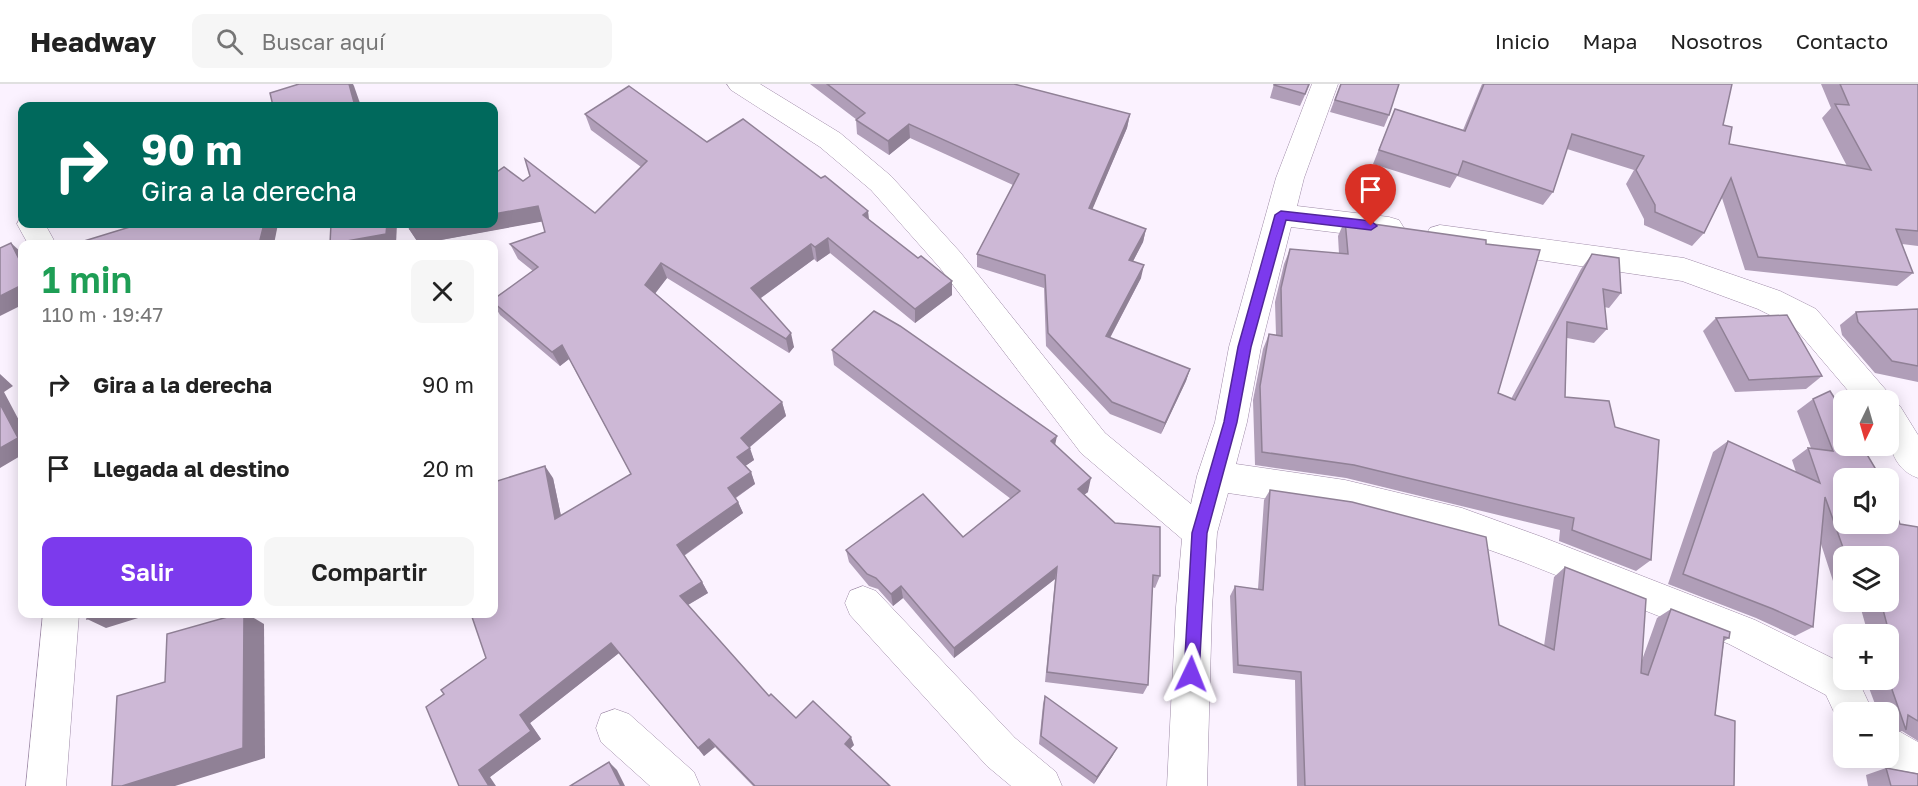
<!DOCTYPE html>
<html lang="es">
<head>
<meta charset="utf-8">
<style>
  :root { --surface:#fff; --page:#f6f6f6; --text:#222; --muted:#767676; --line:#e0e0e0; --accent:#7c3aed }
  body { margin:0; font-family:"Golos Text",sans-serif; background:var(--page); color:var(--text); height:100vh; display:flex; flex-direction:column; font-size:22px; white-space:nowrap }
  * { box-sizing:border-box; margin:0 }
  p { font-size:20px; color:var(--muted) }
  .icon { flex:none; width:33px; height:33px; fill:none; stroke:currentColor; stroke-width:2; stroke-linecap:round; stroke-linejoin:round }
  .map { position:relative; flex:1; overflow:hidden }
  .side { position:absolute; left:18px; top:156px; width:480px; height:378px; display:flex; flex-direction:column; background:var(--surface); border-radius:12px; box-shadow:0 3px 15px #0003 }
  .side>* { flex:none }
  .guide { position:absolute; left:18px; top:18px; width:480px; height:126px; border-radius:12px; box-shadow:0 3px 15px #0003; background:#00695c; color:#fff; overflow:hidden }
  .needle { width:39px; rotate:185deg }
  .fabs { position:absolute; left:1833px; top:306px; display:grid; gap:12px }
  .fabs a { display:grid; place-items:center; width:66px; height:66px; border-radius:12px; background:var(--surface); box-shadow:0 3px 15px #0003; font-size:30px }
  .pin { position:absolute; display:grid; place-items:center; width:51px; height:51px; color:#fff; margin:-62px -26px; border-radius:50% 50% 50% 0; rotate:-45deg; box-shadow:0 0 6px #0007 }
  .pin .icon { rotate:45deg }
  .me { position:absolute; width:66px; margin:-33px; rotate:2deg; stroke-linejoin:round; filter:drop-shadow(0 0 4px #0008) }
  .turn { display:flex; align-items:center; gap:21px; height:126px; padding:0 24px; font-size:27px }
  .turn .icon { width:78px; height:78px; stroke-width:2.5 }
  .turn b { display:block; font-size:42px; line-height:51px }
  .round { display:grid; place-items:center; flex:none; width:63px; height:63px; border-radius:12px; background:var(--page) }
  .head { display:flex; align-items:center; justify-content:space-between; height:102px; padding:0 24px }
  h1 { font-size:36px; font-weight:600; line-height:45px; color:#1e9e55 }
  .button { display:flex; gap:12px; margin-top:auto; padding:12px 24px }
  .button a { flex:1; height:69px; border-radius:12px; background:var(--accent); color:#fff; font-size:24px; font-weight:600; line-height:69px; text-align:center }
  .button a+a { background:var(--page); color:var(--text) }
  ul { padding:0; list-style:none }
  li { display:flex; align-items:center; gap:18px; height:84px; padding:0 24px }
  li div { flex:1 }
  li b { display:block; font-size:22px }
  li em { font-style:normal }
  header { display:flex; align-items:center; gap:36px; box-sizing:border-box; height:84px; padding:0 30px; background:var(--surface); border-bottom:2px solid var(--line) }
  header strong { font-size:28px }
  nav { display:flex; gap:33px; margin-inline-start:auto; font-size:21px }
  .search { width:420px; height:54px; background:var(--page); display:flex; align-items:center; gap:15px; box-sizing:border-box; padding:0 21px; border-radius:12px; color:var(--muted); font-size:22px }
  .map>svg:first-child { display:block }
  .lines { fill:none; stroke-linecap:round; stroke-linejoin:round }
  .minor-casing { stroke:#9e8aa7; stroke-width:1 }
  .minor { fill:#fff; fill-rule:evenodd }
  .wall { fill:#b09eb8 }
  .shaded-wall { fill:#908196 }
  .building { fill:#cdb8d6; stroke:#908196; stroke-width:1.5 }
  .route { fill:#7c3aed; stroke:#51269a; stroke-width:1.5 }
</style>
</head>
<body>
<header>
<strong>Headway</strong>
<div class="search"><svg class="icon" aria-label="search" viewBox="0 0 24 24"><circle cx="10" cy="10" r="6"/><path d="M15 15l6 6"/></svg>Buscar aquí</div>
<nav><a>Inicio</a><a>Mapa</a><a>Nosotros</a><a>Contacto</a></nav>
</header>
<div class="map">
<svg width="1918" height="702" viewBox="0 0 1918 702">
  <rect width="100%" height="100%" fill="#fbf2ff"/>
  <g class="lines">
    <!-- minor casing -->
    <g class="minor-casing">
      <g id="minor">
        <polygon points="727,0 760,0 840,49 891,92 960,168 1105,349 1191,420 1197,392 1215,338 1229,263 1276,94 1312,0 1338,0 1304,94 1297,122 1389,133 1399,136 1404,144 1399,152 1389,155 1291,143 1261,263 1247,338 1236,380 1345,396 1462,424 1542,453 1755,536 1844,580 1844,596 1858,596 1873,628 1844,628 1844,643 1840,641 1826,611 1729,560 1523,478 1462,456 1345,426 1228,409 1217,449 1212,523 1207,702 1167,702 1176,523 1182,455 1081,369 940,184 871,106 820,63 731,6"/>
        <polygon points="21,132 22,132 22,140 45,140 56,160 28,160 17,140"/>
        <path d="M1440 141 1684 174 1780 207 1816 225 1886 306 1891 316 1890 319 1900 322 1918 351V394C1885 382 1888 346 1888 316H1856L1794 243 1758 225 1682 197 1430 160 1425 152 1430 144Z"/>
        <polygon points="863,502 876,507 1015,654 1056,688 1062,702 1011,702 987,682 850,531 845,519 850,507"/>
        <polygon points="43,530 79,530 66,702 26,702"/>
        <polygon points="615,625 629,630 694,688 700,702 650,702 601,658 596,644 601,630"/>
        <polygon points="1888,641 1918,658 1918,701 1904,695 1874,674 1888,674"/>
      </g>
    </g>
    <!-- minor -->
    <use href="#minor" class="minor"/>
  </g>
  <!-- wall -->
  <g class="wall">
    <polygon points="810,0 1014,0 1130,30 1127,44 1092,125 1146,145 1143,158 1133,177 1141,194 1110,254 1190,285 1186,297 1161,350 1110,330 1046,262 1044,204 977,183 977,170 1013,101 910,54 889,71 857,50 856,36 857,36"/>
    <polygon points="1274,0 1310,0 1300,22 1270,14"/>
    <polygon points="1340,0 1399,0 1389,31 1384,43 1330,28 1340,1"/>
    <polygon points="1482,0 1732,0 1723,41 1729,60 1847,82 1822,34 1831,24 1821,0 1918,0 1918,162 1902,160 1913,189 1897,202 1745,186 1722,114 1704,149 1692,162 1644,141 1644,135 1626,100 1634,86 1567,65 1553,108 1543,121 1457,92 1450,104 1373,80 1395,25 1463,46"/>
    <polygon points="585,30 707,58 869,136 952,211 915,239 830,169 817,178 814,175 761,214 794,263 789,269 667,194 655,209 782,318 786,332 749,364 754,376 745,382 751,388 755,400 736,414 738,418 743,429 684,472 702,498 708,509 688,521 769,612 796,634 854,661 850,665 890,702 753,702 715,663 704,672 619,569 530,639 541,655 490,693 459,702 444,610 486,574 553,394 561,432 631,390 569,275 560,282 500,231 494,221 494,215 533,187 518,175 510,160 545,148 542,137 419,160 409,145 523,97 595,129 641,83 591,46"/>
    <polygon points="1345,136 1498,309 1511,315 1581,185 1592,170 1621,209 1609,224 1604,223 1607,245 1594,259 1567,254 1565,313 1615,343 1651,476 1636,487 1559,457 1560,446 1346,394 1255,381 1253,316 1263,265 1269,250 1276,251 1275,218 1284,180 1290,165 1339,170 1338,152"/>
    <polygon points="1918,225 1918,298 1875,289 1842,251 1840,241 1856,228"/>
    <polygon points="1716,234 1822,292 1806,305 1735,308 1703,247"/>
    <polygon points="832,266 1055,361 1088,408 1084,410 1160,492 1155,504 1152,503 1148,601 1143,610 1045,598 1055,495 954,574 903,514 893,522 878,505 869,502 849,478 846,466 963,453 1011,415 834,281"/>
    <polygon points="1813,315 1900,440 1918,443 1918,657 1902,647 1888,652 1888,628 1878,628 1866,596 1888,596 1888,550 1868,550 1859,518 1888,518 1888,472 1844,472 1844,499 1833,497 1821,460 1813,543 1795,552 1756,534 1668,500 1713,368 1728,357 1796,388 1792,376 1808,364 1811,364 1797,327"/>
    <polygon points="1270,406 1499,541 1544,562 1554,493 1565,483 1642,576 1657,534 1671,525 1729,554 1724,557 1715,631 1734,702 1297,702 1295,596 1233,589 1230,512 1235,502 1258,505 1264,416"/>
    <polygon points="1045,612 1113,671 1094,700 1039,660 1043,620"/>
    <polygon points="1886,684 1916,689 1918,689 1918,702 1868,702 1866,691"/>
  </g>
  <!-- shaded-wall -->
  <g class="shaded-wall">
    <polygon points="349,0 353,0 354,2 361,22 355,22"/>
    <polygon points="1130,30 1127,44 1087,138 1089,124"/>
    <polygon points="909,40 910,54 889,71 888,57"/>
    <polygon points="538,122 545,137 419,160 409,145 439,140 494,140 494,130"/>
    <polygon points="868,127 870,143 863,131"/>
    <polygon points="264,140 278,140 274,160 259,160"/>
    <polygon points="387,140 397,140 396,160 330,160"/>
    <polygon points="1146,145 1143,158 1127,189 1129,176"/>
    <polygon points="828,154 830,169 817,178 815,163"/>
    <polygon points="11,159 22,169 22,181"/>
    <polygon points="811,160 814,175 755,218 751,204"/>
    <polygon points="661,179 667,194 651,215 645,201"/>
    <polygon points="1144,181 1141,194 1104,265 1106,252"/>
    <polygon points="952,197 952,211 915,239 915,225"/>
    <polygon points="22,201 22,221 0,232 0,212"/>
    <polygon points="791,249 794,263 789,269 786,255"/>
    <polygon points="562,261 569,275 560,282 552,268"/>
    <polygon points="1190,285 1186,297 1161,350 1165,339"/>
    <polygon points="0,290 13,302 4,308 22,342 22,371 0,384"/>
    <polygon points="782,318 786,332 746,366 750,364 754,376 741,385 737,373 741,354"/>
    <polygon points="1057,352 1054,366 1051,357"/>
    <polygon points="545,382 553,394 564,446 555,435"/>
    <polygon points="751,388 755,400 732,416 728,404"/>
    <polygon points="1091,394 1088,408 1075,418 1078,405"/>
    <polygon points="738,418 743,429 683,472 677,461"/>
    <polygon points="1057,483 1055,495 954,574 954,564"/>
    <polygon points="702,498 708,509 686,522 680,512"/>
    <polygon points="901,502 903,514 893,522 891,510"/>
    <polygon points="104,530 151,530 106,544 87,535"/>
    <polygon points="244,530 247,530 264,540 265,674 175,702 122,702"/>
    <polygon points="611,559 619,569 530,639 541,655 490,693 496,702 489,702 479,686 520,631"/>
    <polygon points="851,653 854,661 847,668 845,660"/>
    <polygon points="709,655 715,663 704,672 698,664"/>
    <polygon points="1117,664 1113,671 1094,700 1097,693"/>
    <polygon points="609,678 617,686 625,702 621,702"/>
  </g>
  <!-- building -->
  <g class="building">
    <polygon points="299,0 349,0 355,22 273,22 270,9"/>
    <polygon points="827,0 1014,0 1130,30 1089,124 1146,145 1129,176 1144,181 1106,252 1190,285 1165,339 1112,318 1048,249 1045,191 977,170 1019,90 909,40 888,57 856,36 865,29"/>
    <polygon points="1274,0 1309,0 1305,10 1274,1"/>
    <polygon points="1341,0 1399,0 1389,31 1335,16"/>
    <polygon points="1484,0 1732,0 1723,41 1732,43 1729,60 1871,86 1835,20 1849,21 1840,0 1918,0 1918,147 1896,145 1913,189 1758,173 1731,94 1704,149 1655,128 1655,121 1636,86 1644,72 1572,50 1553,108 1463,77 1458,91 1379,66 1395,25 1465,47"/>
    <polygon points="629,2 707,58 743,35 821,94 825,92 868,127 863,131 918,174 921,172 952,197 915,225 828,154 815,163 811,160 751,204 791,249 786,255 661,179 645,201 782,318 741,354 750,364 737,373 751,388 728,404 738,418 677,461 702,498 680,512 769,612 771,610 796,634 813,617 851,653 845,660 890,702 755,702 709,655 698,664 611,559 520,631 531,647 479,686 489,702 459,702 426,623 444,610 441,606 486,574 471,530 494,530 494,398 545,382 555,435 631,390 562,261 552,268 494,219 494,215 538,183 510,160 545,148 538,122 494,130 494,90 504,83 523,97 530,92 525,75 595,129 647,77 585,30"/>
    <polygon points="1345,136 1486,156 1486,160 1540,166 1498,309 1515,316 1592,170 1619,174 1621,209 1603,205 1607,245 1567,238 1565,313 1609,317 1615,343 1659,356 1651,476 1572,446 1574,434 1354,381 1262,368 1260,302 1269,250 1282,252 1281,204 1290,165 1348,170"/>
    <polygon points="152,140 264,140 259,160 85,160 84,157 133,142"/>
    <polygon points="331,140 387,140 386,150 330,160"/>
    <polygon points="418,140 439,140 409,145"/>
    <polygon points="11,159 22,181 22,201 0,212 0,164"/>
    <polygon points="1918,225 1918,282 1892,277 1858,238 1856,228"/>
    <polygon points="874,227 900,242 1057,352 1051,357 1091,394 1078,405 1115,439 1160,443 1160,492 1153,491 1148,601 1047,588 1057,483 954,564 901,502 891,510 876,494 867,490 846,466 923,410 963,453 1020,407 832,266"/>
    <polygon points="1787,231 1822,292 1749,296 1716,234"/>
    <polygon points="1830,307 1844,329 1844,362 1862,362 1881,394 1844,394 1844,440 1888,440 1888,409 1900,440 1918,443 1918,637 1908,631 1906,646 1888,594 1888,556 1891,556 1881,518 1888,518 1888,472 1846,472 1825,413 1813,543 1773,525 1683,490 1728,357 1820,399 1808,364 1833,367 1813,315"/>
    <polygon points="0,320 18,354 0,364"/>
    <polygon points="1270,406 1352,418 1486,453 1499,541 1554,566 1565,483 1646,515 1641,589 1648,591 1671,525 1730,548 1729,554 1724,553 1715,631 1735,637 1734,702 1305,702 1301,588 1238,581 1235,502 1263,506"/>
    <polygon points="88,530 104,530 87,535"/>
    <polygon points="238,530 244,530 243,664 122,702 112,702 117,612 165,598 167,550"/>
    <polygon points="1045,612 1117,664 1097,693 1041,652"/>
    <polygon points="609,678 621,702 570,702"/>
    <polygon points="1886,684 1918,690 1918,702 1891,702"/>
  </g>
  <!-- route -->
  <polygon class="route" points="1281,127 1371,137 1377,142 1371,146 1286,136 1251,263 1237,338 1207,449 1199,590 1197,595 1191,597 1186,595 1184,590 1192,449 1224,338 1238,263 1275,131"/>
</svg>
<div class="fabs">
<a><svg class="needle" viewBox="-14 -14 28 28"><path d="M0-13l5 13h-10z" fill="#e53935"/><path d="M0 13l5-13h-10z" fill="#767676"/></svg></a>
<a><svg class="icon" aria-label="sound" viewBox="0 0 24 24"><path d="M4 9h4l5-4v14l-5-4H4zM17 9q2 3 0 6"/></svg></a>
<a><svg class="icon" aria-label="layers" viewBox="0 0 24 24"><path d="M12 4l9 5-9 5-9-5zM3 14l9 5 9-5"/></svg></a>
<a>+</a>
<a>−</a>
</div>
<div class="pin" style="left:1371px;top:142px;background:#d93025"><svg class="icon" aria-label="arrive" viewBox="0 0 24 24"><path d="M6 21V4h12l-3 4 3 4H6"/></svg></div>
<svg class="me" style="left:1191px;top:590px" viewBox="-20 -20 40 40"><path d="M0-17L14 15 0 8-14 15z" fill="#7c3aed" stroke="#fff" stroke-width="4"/></svg>
<div class="guide">
<div class="turn"><svg class="icon" aria-label="right" viewBox="0 0 24 24"><path d="M7 20v-9h11M14 6l5 5-5 5"/></svg><div><b>90 m</b>Gira a la derecha</div></div>
</div>
<section class="side">
<div class="head"><div><h1>1 min</h1><p>110 m · 19:47</p></div><a class="round"><svg class="icon" aria-label="close" viewBox="0 0 24 24"><path d="M6 6l12 12M18 6L6 18"/></svg></a></div>
<ul>
<li><svg class="icon" aria-label="right" viewBox="0 0 24 24"><path d="M7 20v-9h11M14 6l5 5-5 5"/></svg><div><b>Gira a la derecha</b></div><em>90 m</em></li>
<li><svg class="icon" aria-label="arrive" viewBox="0 0 24 24"><path d="M6 21V4h12l-3 4 3 4H6"/></svg><div><b>Llegada al destino</b></div><em>20 m</em></li>
</ul>
<div class="button"><a>Salir</a><a>Compartir</a></div>
</section>
</div>
</body>
</html>
